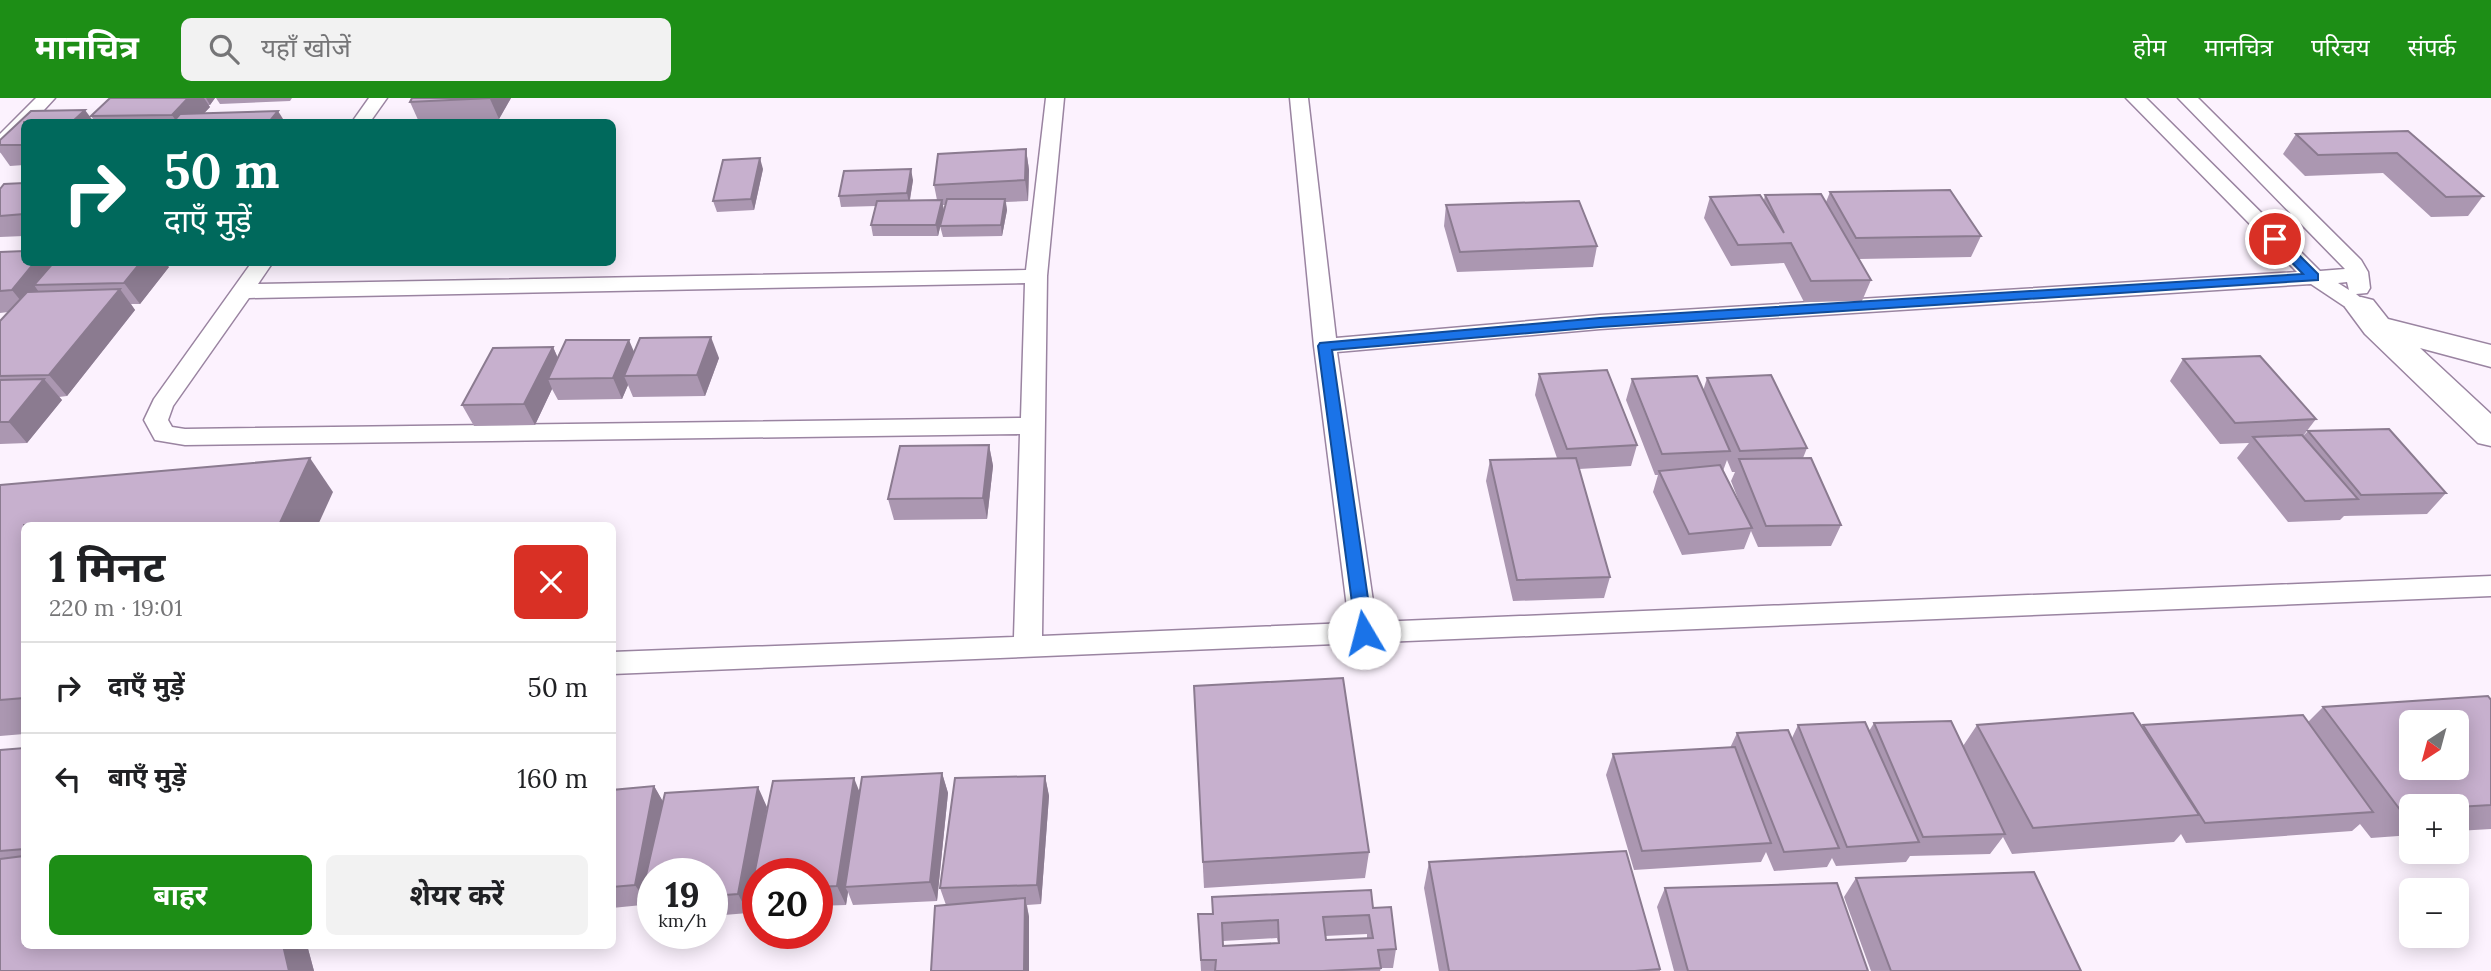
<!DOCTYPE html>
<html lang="hi">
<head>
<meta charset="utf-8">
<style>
  :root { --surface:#fff; --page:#f2f2f2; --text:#202124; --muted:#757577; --line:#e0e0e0; --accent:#1d8e16 }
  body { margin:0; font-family:Lora,"Noto Sans Devanagari",serif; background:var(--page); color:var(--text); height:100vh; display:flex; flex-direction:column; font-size:26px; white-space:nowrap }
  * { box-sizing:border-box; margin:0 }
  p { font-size:23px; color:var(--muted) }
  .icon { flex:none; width:38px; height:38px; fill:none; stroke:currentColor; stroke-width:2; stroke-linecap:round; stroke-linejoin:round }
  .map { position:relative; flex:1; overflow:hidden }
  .side { position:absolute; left:21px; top:424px; width:595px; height:427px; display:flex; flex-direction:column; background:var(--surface); border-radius:10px; box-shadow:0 4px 18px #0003 }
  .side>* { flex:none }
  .top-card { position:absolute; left:21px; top:21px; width:595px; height:147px; border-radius:10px; box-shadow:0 4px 18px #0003; background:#00695c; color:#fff; overflow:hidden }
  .needle { width:46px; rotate:216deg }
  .tools { position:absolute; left:2399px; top:612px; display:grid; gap:14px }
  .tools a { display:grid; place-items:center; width:70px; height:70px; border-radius:10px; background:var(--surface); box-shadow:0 4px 18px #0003; font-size:35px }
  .speed { position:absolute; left:637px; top:760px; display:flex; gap:14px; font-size:35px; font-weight:700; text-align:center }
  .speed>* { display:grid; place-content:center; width:91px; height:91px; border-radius:50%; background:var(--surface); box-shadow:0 4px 18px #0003; line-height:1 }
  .speed small { font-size:18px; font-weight:400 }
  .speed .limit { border:10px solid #d22; background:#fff; color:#111 }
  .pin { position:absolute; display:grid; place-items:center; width:60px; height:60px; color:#fff; margin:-30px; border:4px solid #fff; border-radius:50%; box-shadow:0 2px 7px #0007 }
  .me { position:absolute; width:77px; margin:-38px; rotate:352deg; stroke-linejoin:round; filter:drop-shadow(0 0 5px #0008) }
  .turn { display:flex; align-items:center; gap:24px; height:147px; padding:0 28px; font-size:32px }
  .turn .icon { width:91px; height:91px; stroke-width:2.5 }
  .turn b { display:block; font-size:49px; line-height:60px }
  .round { display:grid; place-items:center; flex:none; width:74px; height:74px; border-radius:10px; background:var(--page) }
  .headline { display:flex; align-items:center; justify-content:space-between; height:119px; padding:0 28px }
  h1 { font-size:42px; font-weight:700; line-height:52px }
  .action { display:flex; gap:14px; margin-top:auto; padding:14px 28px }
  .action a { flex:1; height:80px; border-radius:10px; background:var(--accent); color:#fff; font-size:28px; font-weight:700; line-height:80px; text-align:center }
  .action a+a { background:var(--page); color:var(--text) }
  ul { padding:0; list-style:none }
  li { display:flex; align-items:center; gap:21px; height:91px; padding:0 28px; border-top:2px solid var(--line) }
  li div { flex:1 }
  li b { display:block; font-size:26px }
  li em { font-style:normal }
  header { display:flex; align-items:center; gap:42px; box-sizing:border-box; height:98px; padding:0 35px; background:var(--accent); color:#fff }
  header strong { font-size:33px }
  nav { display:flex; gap:38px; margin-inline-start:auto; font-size:24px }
  .search { width:490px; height:63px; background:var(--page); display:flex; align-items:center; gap:18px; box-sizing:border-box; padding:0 24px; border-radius:10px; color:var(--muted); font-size:26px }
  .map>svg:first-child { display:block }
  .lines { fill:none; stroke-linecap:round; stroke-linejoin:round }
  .service-casing { stroke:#9a84a1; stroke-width:3 }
  .minor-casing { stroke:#9a84a1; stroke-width:3 }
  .service { fill:#fff; fill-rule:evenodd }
  .minor { fill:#fff; fill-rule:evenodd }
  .wall { fill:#ab97b1; fill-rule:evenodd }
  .shaded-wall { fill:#8b7b90 }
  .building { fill:#c7b0ce; stroke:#8b7b90; stroke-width:2; fill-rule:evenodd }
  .route { fill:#1a73e8; stroke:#114b97; stroke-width:2 }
</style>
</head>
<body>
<header>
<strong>मानचित्र</strong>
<div class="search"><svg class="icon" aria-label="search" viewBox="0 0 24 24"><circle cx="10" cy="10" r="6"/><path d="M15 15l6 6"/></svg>यहाँ खोजें</div>
<nav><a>होम</a><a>मानचित्र</a><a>परिचय</a><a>संपर्क</a></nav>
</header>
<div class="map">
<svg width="2491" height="873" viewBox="0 0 2491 873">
  <rect width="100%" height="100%" fill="#fcf2fe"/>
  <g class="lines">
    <!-- service casing -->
    <g class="service-casing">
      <g id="service">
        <polygon points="36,0 55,0 33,24 24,24 24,33 7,51 0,53 0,36"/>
        <polygon points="369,0 387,0 370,24 352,24"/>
        <path d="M1046 0H1064L1047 178 1042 538 1349 525 1314 248 1290 0H1308L1336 240 1600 217 2297 174 2126 0H2146L2320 173 2345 171 2178 0H2198L2361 162 2368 174 2370 190 2367 195 2356 196 2372 209 2369 214H2353L2311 186 1600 231 1337 254 1376 524 2491 478V498L612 576V554L1014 539 1020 336 185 347 155 342 144 322 154 301 252 164H273L258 186 1026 172ZM2347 184 2349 192 2338 185ZM1025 185 1021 320 185 331 172 329 168 322 173 308 249 200Z"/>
      </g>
    </g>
    <!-- minor casing -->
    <g class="minor-casing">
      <polygon id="minor" points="2361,199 2373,202 2388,221 2491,247 2491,269 2420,250 2491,316 2491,348 2478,345 2365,236 2345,209 2349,202"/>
    </g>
    <!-- service -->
    <use href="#service" class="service"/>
    <!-- minor -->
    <use href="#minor" class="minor"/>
  </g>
  <!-- wall -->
  <g class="wall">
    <polygon points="110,0 215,0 210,7 208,7 210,9 204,15 285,24 95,24 91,18"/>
    <polygon points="216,0 292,0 290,3 220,6"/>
    <polygon points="412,0 511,0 499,21 419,24 410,4"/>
    <polygon points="24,24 24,67 10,68 0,54 0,42"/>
    <polygon points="2408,33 2483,98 2468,118 2431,119 2383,75 2305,78 2283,56 2296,36"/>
    <polygon points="1026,51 1029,72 1028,103 1006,104 1007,112 1002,138 943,139 940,128 946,107 943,107 944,113 938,138 873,138 871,127 876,108 841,109 839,98 913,82 910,102 937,102 934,87"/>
    <polygon points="763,71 754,112 717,114 713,103"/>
    <polygon points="24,85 24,138 0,139 0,91"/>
    <polygon points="1830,94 1981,138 1971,159 1859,161 1871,182 1862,203 1804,204 1784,165 1731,168 1704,120 1710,99 1764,102 1765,97 1826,104"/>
    <polygon points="1446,107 1597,148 1593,169 1457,174 1444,128"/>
    <polygon points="0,154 24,164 169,169 140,206 131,206 135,212 67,298 59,299 62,302 27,345 0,346 0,223 8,214 0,215"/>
    <polygon points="553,249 558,260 634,254 719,260 705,298 633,299 628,287 622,301 558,302 552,291 535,327 474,328 462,307"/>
    <polygon points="2183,261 2316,321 2303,338 2308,333 2446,395 2427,416 2344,418 2340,422 2288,424 2237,360 2249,345 2220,346 2170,283"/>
    <polygon points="1539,276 1637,347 1631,368 1579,371 1610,479 1604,500 1513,503 1486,383 1490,362 1557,360 1535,297"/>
    <path d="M1707 280 1807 350 1803 360 1841 427 1831 448 1758 449 1751 433 1744 451 1682 457 1653 394 1658 377H1655L1626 302 1632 281 1703 293ZM1727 362 1732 374H1735L1731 383 1742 411 1723 373Z"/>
    <polygon points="989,347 993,368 987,421 894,422 888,401"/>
    <polygon points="0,387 333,394 24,427 24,636 0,638"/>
    <polygon points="1194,588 1369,754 1365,780 1204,790"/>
    <polygon points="2491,602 2491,731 2457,733 2457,709 2412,709 2412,737 2371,740 2360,726 2352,733 2186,745 2181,736 2174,744 2012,756 2003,739 1990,756 1910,758 1906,764 1836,768 1832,760 1827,769 1774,773 1766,754 1761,764 1634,772 1606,677 1613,656 1730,650 1737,635 1792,640 1798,627 1869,633 1874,625 1963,648 1977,627 2142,629 2143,627 2308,624 2323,609"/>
    <polygon points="24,650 24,847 307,847 314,873 0,873 0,652"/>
    <polygon points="942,675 948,695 937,803 853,807 848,794 846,807 817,808 817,775 758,775 758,805 752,794 748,815 712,818 712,775 653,775 653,822 642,807 612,810 612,692 654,688 663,704 767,709 761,744 859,694"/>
    <polygon points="1045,678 1049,698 1041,806 1027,807 1029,819 946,807 940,790"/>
    <polygon points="1429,764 1660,871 1660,873 1439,873 1424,790"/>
    <polygon points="1856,780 2081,873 1871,873 1844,799"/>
    <polygon points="1665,790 1868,873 1674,873 1657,809"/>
    <path d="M1373 810 1396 851 1393 870H1381L1380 873H1201L1198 816ZM1367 836V840L1326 842 1325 838ZM1277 840 1278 845 1223 848V843Z"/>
  </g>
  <!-- shaded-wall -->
  <g class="shaded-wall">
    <polygon points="188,0 204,0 210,9 196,24 177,24 172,17"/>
    <polygon points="206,0 215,0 210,7"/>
    <polygon points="491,0 511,0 499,21 490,1"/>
    <polygon points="85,12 94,24 72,24"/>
    <polygon points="278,13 285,24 269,24"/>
    <polygon points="1026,51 1029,72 1028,103 1025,82"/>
    <polygon points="760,60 763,71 754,112 751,101"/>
    <polygon points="911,71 913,82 909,106 907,95"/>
    <polygon points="1005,101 1007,112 1002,138 1001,127"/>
    <polygon points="942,102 944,113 938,138 936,127"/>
    <polygon points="35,164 55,164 34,187 41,197 29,213 12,192"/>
    <polygon points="141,164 165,164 169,169 140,206 124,185"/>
    <polygon points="120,191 135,212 67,298 49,277"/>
    <polygon points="711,239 719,260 705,298 697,277"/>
    <polygon points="629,242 638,263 624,278 628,287 622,301 613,280"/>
    <polygon points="553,249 562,270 548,281 552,291 535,327 524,306"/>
    <polygon points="44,281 62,302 27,345 9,324"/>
    <polygon points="989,347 993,368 987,421 983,400"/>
    <polygon points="310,360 333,394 318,427 279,427"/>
    <polygon points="942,675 948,695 937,803 930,784"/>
    <polygon points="1045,678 1049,698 1041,806 1037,787"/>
    <polygon points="854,680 862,700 845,789 848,794 846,807 837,788"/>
    <polygon points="654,688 665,707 646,803 635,787"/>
    <polygon points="758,689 767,709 752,792 751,792 752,794 748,815 738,796"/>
    <polygon points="1025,800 1029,819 1029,873 1024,873"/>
    <polygon points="283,847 307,847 314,873 289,873"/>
  </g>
  <!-- building -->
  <g class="building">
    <polygon points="110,0 188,0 172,17 91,18"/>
    <polygon points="412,0 491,0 410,4"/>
    <polygon points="85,12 72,24 24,24 24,47 0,47 0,42 31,13"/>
    <polygon points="278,13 269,24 173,24 180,16"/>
    <polygon points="2408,33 2483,98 2446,99 2397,55 2318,57 2296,36"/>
    <polygon points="1026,51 1025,82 934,87 938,56"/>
    <polygon points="760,60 751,101 713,103 723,62"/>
    <polygon points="911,71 907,95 839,98 844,73"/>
    <polygon points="24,85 24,116 0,118 0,91 4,86"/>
    <polygon points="1950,92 1981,138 1856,140 1830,94"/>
    <polygon points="1821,96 1871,182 1811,183 1791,145 1738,147 1710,99 1760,97 1784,135 1765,97"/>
    <polygon points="947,101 1005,101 1001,127 940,128"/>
    <polygon points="942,102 936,127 871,127 877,103"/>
    <polygon points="1579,103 1597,148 1460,154 1446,107"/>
    <polygon points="24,153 24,164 35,164 12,192 0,193 0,154"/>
    <polygon points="54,164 141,164 124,185 34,187"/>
    <polygon points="120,191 49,277 0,278 0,223 27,194"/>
    <polygon points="711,239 697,277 624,278 640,240"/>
    <polygon points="566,242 629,242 613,280 548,281"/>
    <polygon points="553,249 524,306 462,307 493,250"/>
    <polygon points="2260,258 2316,321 2235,325 2183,261"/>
    <polygon points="1607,272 1637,347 1567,351 1539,276"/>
    <polygon points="1771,277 1807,350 1740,353 1707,280"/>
    <polygon points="1697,278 1730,353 1662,356 1632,281"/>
    <polygon points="44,281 9,324 0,324 0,282"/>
    <polygon points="2389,331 2446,395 2361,397 2308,333"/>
    <polygon points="2302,337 2358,401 2305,403 2253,339"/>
    <polygon points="989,347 983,400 888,401 900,348"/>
    <polygon points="310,360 279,427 24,427 24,600 0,602 0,387"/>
    <polygon points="1576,360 1610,479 1517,482 1490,362"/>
    <polygon points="1811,360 1841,427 1766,428 1739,361"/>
    <polygon points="1720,367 1752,430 1689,436 1659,373"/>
    <polygon points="1343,580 1369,754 1203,764 1194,588"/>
    <path d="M2488 598 2491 602V707L2457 709H2412V712L2401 713 2323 609ZM2412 625H2457V670H2412Z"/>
    <polygon points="2133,615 2199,717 2033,730 1977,627"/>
    <polygon points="2303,617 2373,714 2205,725 2143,627"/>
    <polygon points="1951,623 2005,736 1923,739 1874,625"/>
    <polygon points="1865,624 1919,744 1847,749 1798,627"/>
    <polygon points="1788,632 1839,750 1784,754 1737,635"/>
    <polygon points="1735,649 1771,745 1642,753 1613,656"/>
    <polygon points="24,650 24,751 0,753 0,652"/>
    <polygon points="942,675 930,784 845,789 862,679"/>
    <polygon points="1045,678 1037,787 940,790 955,680"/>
    <polygon points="854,680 837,788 817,789 817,775 758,775 758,792 751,792 773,683"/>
    <polygon points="654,688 635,787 612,789 612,692"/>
    <polygon points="758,689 738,796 712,798 712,775 653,775 653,802 640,803 665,695"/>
    <polygon points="1626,753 1660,871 1635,873 1449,873 1429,764"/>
    <polygon points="24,758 24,847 283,847 289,873 0,873 0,761"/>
    <polygon points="2034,774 2081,873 1891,873 1856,780"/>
    <polygon points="1837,785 1868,873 1688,873 1665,790"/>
    <path d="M1371 792 1373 810 1391 809 1396 851 1378 852 1381 870 1323 873H1215L1216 862H1201L1198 816H1213L1212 799ZM1369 817 1373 840 1326 842 1323 819ZM1278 822 1279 845 1223 848 1222 825Z"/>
    <polygon points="1025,800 1024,873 931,873 935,808"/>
  </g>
  <!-- route -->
  <polygon class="route" points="2275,137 2280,138 2318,176 2318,182 1600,229 1332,252 1373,535 1370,540 1358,540 1356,535 1318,248 1320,245 1600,220 2303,176 2271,143 2269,141"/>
</svg>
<div class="tools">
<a><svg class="needle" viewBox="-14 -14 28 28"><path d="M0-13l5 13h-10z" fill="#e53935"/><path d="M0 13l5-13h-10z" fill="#757577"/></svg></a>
<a>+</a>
<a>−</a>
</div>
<div class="speed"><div>19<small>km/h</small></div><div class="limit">20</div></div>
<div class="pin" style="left:2275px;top:141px;background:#d93025"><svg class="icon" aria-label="arrive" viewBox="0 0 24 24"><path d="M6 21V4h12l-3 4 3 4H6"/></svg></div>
<svg class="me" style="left:1364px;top:535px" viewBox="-20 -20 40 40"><circle r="19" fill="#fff"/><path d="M0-13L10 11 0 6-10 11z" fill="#1a73e8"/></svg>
<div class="top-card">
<div class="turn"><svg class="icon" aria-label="right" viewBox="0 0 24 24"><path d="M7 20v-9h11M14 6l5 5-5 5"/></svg><div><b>50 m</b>दाएँ मुड़ें</div></div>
</div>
<section class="side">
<div class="headline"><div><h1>1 मिनट</h1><p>220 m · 19:01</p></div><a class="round" style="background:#d93025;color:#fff"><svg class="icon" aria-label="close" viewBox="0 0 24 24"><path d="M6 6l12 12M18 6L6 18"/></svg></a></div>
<ul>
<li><svg class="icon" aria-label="right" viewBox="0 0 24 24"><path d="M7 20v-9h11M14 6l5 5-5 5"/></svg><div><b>दाएँ मुड़ें</b></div><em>50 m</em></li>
<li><svg class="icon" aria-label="left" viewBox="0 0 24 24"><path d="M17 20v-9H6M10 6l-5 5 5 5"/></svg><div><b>बाएँ मुड़ें</b></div><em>160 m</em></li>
</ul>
<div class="action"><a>बाहर</a><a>शेयर करें</a></div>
</section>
</div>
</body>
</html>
